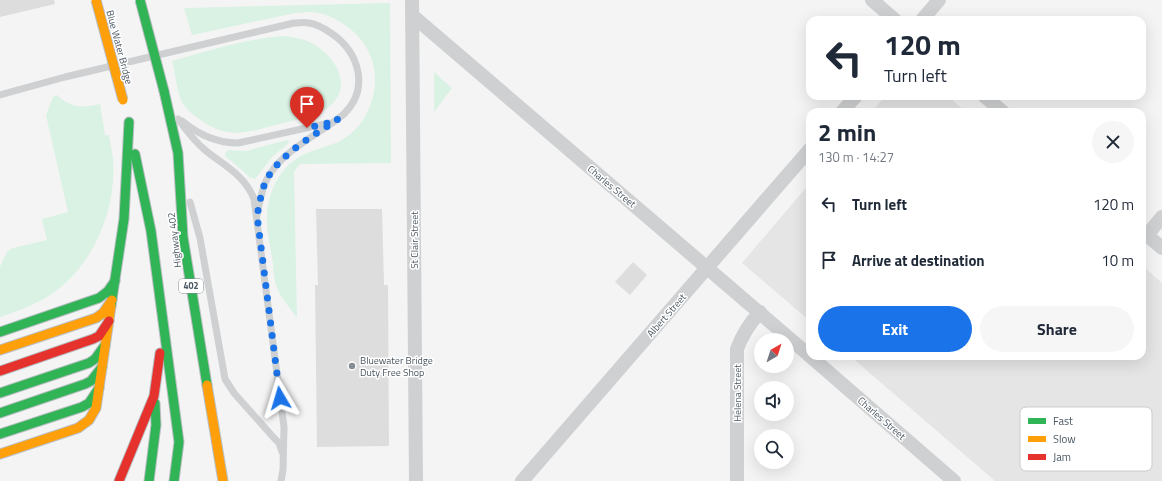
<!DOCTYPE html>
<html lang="en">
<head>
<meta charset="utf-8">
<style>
  :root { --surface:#fff; --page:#f6f6f7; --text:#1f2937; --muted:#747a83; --accent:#1a73e8 }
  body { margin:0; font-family:"Titillium Web",sans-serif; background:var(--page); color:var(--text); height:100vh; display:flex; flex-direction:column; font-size:15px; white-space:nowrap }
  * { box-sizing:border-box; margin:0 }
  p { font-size:13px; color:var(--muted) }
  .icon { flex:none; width:22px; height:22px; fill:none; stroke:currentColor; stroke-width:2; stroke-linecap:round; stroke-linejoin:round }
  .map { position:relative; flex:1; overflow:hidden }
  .drawer { position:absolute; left:806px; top:108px; width:340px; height:252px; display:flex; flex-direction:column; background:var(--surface); border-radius:12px; box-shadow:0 4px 16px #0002 }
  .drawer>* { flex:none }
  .hud { position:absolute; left:806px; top:16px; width:340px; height:84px; border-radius:12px; box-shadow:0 4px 16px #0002; background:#fff; color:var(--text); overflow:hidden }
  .needle { width:26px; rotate:39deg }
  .controls { position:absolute; left:754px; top:333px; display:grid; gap:8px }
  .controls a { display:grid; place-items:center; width:40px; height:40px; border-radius:50%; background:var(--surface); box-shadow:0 4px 16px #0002; font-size:20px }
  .pin { position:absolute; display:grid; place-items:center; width:34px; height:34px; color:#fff; margin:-41px -17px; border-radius:50% 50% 50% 0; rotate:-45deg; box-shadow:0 0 4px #0007 }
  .pin .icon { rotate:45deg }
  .me { position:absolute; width:44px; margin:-22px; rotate:353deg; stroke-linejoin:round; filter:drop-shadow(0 0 3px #0008) }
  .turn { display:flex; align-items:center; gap:14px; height:84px; padding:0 12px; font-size:18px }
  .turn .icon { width:52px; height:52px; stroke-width:2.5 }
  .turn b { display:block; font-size:28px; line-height:34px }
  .round { display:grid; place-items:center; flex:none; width:42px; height:42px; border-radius:21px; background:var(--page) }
  .head { display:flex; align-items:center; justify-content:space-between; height:68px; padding:0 12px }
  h1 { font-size:24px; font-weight:700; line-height:30px }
  .action { display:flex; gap:8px; margin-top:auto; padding:8px 12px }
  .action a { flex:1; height:46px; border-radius:24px; background:var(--accent); color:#fff; font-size:16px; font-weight:700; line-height:46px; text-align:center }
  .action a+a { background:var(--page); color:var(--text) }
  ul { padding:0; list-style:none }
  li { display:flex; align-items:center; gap:12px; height:56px; padding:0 12px }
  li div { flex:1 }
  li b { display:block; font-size:15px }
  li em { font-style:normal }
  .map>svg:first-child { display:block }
  .education { fill:#e6e5e6 }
  .green { fill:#d9f2e3 }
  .building { fill:#ddddde }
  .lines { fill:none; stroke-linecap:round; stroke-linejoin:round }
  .fast-casing { stroke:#b9bec3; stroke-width:11 }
  .slow-casing { stroke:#b9bec3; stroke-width:11 }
  .jam-casing { stroke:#b9bec3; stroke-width:11 }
  .lane { stroke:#ced0d2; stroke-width:7 }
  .street { stroke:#ced0d2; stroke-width:14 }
  .fast { stroke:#30b455; stroke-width:9 }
  .slow { stroke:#ff9f0a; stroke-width:9 }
  .jam { stroke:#e5322d; stroke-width:9 }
  .fast-bridge-casing { stroke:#b9bec3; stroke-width:11; stroke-linecap:butt }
  .slow-bridge-casing { stroke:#b9bec3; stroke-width:11; stroke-linecap:butt }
  .fast-bridge { stroke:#30b455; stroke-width:9 }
  .slow-bridge { stroke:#ff9f0a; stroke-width:9 }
  .route { stroke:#1a73e8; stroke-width:7; stroke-dasharray:0 12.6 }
  .poi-dot { fill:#868d94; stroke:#fff; stroke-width:1.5 }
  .labels { text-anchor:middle; stroke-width:3; stroke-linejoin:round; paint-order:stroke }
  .shield { fill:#fff; stroke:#808990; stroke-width:1 }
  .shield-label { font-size:9px; font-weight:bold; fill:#4a5661 }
  .street-label { font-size:10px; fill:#4a5661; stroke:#fff }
  .poi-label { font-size:10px; fill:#4a5661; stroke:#fff; text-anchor:start }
  .key { fill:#fff; stroke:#c9ccd0; stroke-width:1 }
  .key-label { font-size:11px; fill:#4a5661 }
</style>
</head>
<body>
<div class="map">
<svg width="1162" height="481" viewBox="0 0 1162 481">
  <rect width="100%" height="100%" fill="#f4f4f4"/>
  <!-- education -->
  <g class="education">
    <polygon points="885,96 948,96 966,112 872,112"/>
    <polygon points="810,183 810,321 742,263"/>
    <polygon points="1142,265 1162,283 1162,481 995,481 850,356 1142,356"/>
  </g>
  <!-- green -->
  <g class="green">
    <path d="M390 3 391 163 300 164 294 172 297 318C291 309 281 298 277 288 273 280 274 267 272 258 270 245 267 232 267 219 267 196 277 172 296 159 308 151 320 149 333 144 345 140 358 129 365 117 384 83 376 44 342 23 333 17 321 12 310 12 305 12 300 13 295 13L192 35 184 8Z"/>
    <path d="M283 36C291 37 299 38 307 41 331 51 355 82 331 105 319 117 298 119 283 123 251 131 231 141 202 121 195 116 186 110 182 102 177 93 175 71 172 61 208 51 246 39 283 36Z"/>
    <polygon points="434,72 452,88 434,112"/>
    <path d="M57 95C70 108 83 108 100 104L105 135H109C110 143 112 151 113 159 117 209 94 264 53 293 37 304 18 311 0 317V267L7 252 13 248 47 240 42 219 68 212 46 115 53 97Z"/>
    <polygon points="287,140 289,141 289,143 273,156 255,179 250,178 244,172 225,156 226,152 229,150 246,151"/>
  </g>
  <!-- building -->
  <g class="building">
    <polygon points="0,0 54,0 55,4 0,17"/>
    <polygon points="316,209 382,209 384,285 388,285 389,446 317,447 315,285 318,285"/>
    <polygon points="633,262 647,275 630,295 615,282"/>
  </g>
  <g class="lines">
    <!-- fast casing -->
    <g class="fast-casing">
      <g id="fast">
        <polyline points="164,91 178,153 183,237 207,385"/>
        <polyline points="135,154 151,231 179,442 174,481"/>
        <polyline points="111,306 124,219 129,122"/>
        <polyline points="0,332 99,298 108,291 115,281"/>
        <polyline points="0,393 89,363 95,359 105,345"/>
        <polyline points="0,413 85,384 91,381 102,367"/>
        <polyline points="0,434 82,407 89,403 99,388"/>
        <polyline points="149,481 156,425 155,403"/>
      </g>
    </g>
    <!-- slow casing -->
    <g class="slow-casing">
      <g id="slow">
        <polyline points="0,350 96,318 103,313 112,300"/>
        <polyline points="207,385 223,481"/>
        <polyline points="0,454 78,428 89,420 96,408 111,306"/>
      </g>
    </g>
    <!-- jam casing -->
    <g class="jam-casing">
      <g id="jam">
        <polyline points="0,371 93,339 99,336 109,321"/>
        <polyline points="119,481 154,396 160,353"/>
      </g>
    </g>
    <!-- lane -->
    <g class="lane">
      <path d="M0 95 65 77 294 23C299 23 304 22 309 23 317 24 325 29 331 33 359 52 370 88 344 114 320 134 281 151 267 179 261 190 260 203 257 215"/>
      <path d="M178 119C186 130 194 141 205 150 223 165 245 175 254 199L284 427 283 470 281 481"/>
      <path d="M182 121C199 135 216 143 238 143L329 123"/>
      <polyline points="190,202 200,238 225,379 234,393 274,438 279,443 282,452"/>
    </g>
    <!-- street -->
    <g class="street">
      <polyline points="412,0 416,481"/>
      <polyline points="872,0 895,20"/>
      <polyline points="413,16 810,356"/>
      <polyline points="922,20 939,0"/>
      <polyline points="984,96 1003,112"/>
      <polyline points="842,112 856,96"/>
      <polyline points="1142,231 1162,248"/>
      <polyline points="1147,235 1162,217"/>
      <polyline points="810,356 954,481"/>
      <polyline points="522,481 810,149"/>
      <path d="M737 481V349C742 335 750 323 760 312"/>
    </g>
    <!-- fast -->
    <use href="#fast" class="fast"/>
    <!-- slow -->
    <use href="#slow" class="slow"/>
    <!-- jam -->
    <use href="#jam" class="jam"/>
    <!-- fast-bridge casing -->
    <g class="fast-bridge-casing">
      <polyline id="fast-bridge" points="140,0 164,91"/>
    </g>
    <!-- slow-bridge casing -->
    <g class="slow-bridge-casing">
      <polyline id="slow-bridge" points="96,0 123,100"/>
    </g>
    <!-- fast-bridge -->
    <use href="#fast-bridge" class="fast-bridge"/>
    <!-- slow-bridge -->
    <use href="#slow-bridge" class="slow-bridge"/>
  </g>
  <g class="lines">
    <!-- route -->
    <path class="route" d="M280 398 257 215C260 203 261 190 267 179 281 153 315 135 338 119L328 123 307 128"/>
  </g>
  <!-- markers -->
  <circle class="poi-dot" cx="352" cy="366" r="4"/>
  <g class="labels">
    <!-- shield labels -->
    <rect class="shield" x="179" y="279" width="24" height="14" rx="3"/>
    <g class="shield-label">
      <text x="191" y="289">402</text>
    </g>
    <!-- street labels -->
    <g class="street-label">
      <text transform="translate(120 47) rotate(75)" y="4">Blue Water Bridge</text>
      <text transform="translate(612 186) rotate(40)" y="4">Charles Street</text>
      <text transform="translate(174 240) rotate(-97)" y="4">Highway 402</text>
      <text transform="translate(414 240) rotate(-90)" y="4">St Clair Street</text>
      <text transform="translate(666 315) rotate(-49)" y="4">Albert Street</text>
      <text transform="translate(737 393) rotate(-90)" y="4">Helena Street</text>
      <text transform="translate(882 418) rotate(41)" y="4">Charles Street</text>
    </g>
    <!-- poi labels -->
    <g class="poi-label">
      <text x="360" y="364">Bluewater Bridge<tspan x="360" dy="12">Duty Free Shop</tspan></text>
    </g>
  </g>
  <!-- legend -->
  <rect x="1020" y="407" width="132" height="64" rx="6" class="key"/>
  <rect x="1028" y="418" width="18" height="6" fill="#30b455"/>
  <rect x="1028" y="436" width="18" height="6" fill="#ff9f0a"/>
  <rect x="1028" y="454" width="18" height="6" fill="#e5322d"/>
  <g class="key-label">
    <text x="1053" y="425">Fast</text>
    <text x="1053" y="443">Slow</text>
    <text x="1053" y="461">Jam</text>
  </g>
</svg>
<div class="controls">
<a><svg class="needle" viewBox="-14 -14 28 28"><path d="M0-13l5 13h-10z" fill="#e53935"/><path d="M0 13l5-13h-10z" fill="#747a83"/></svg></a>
<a><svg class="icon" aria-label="sound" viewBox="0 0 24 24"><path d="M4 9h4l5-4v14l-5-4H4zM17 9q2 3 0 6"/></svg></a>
<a><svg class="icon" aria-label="search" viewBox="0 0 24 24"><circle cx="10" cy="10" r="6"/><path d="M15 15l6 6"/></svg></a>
</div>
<div class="pin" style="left:307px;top:128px;background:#d93025"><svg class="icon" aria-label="arrive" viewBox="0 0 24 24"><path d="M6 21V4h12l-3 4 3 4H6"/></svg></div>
<svg class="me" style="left:280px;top:398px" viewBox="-20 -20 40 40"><path d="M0-17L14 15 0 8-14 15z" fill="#1a73e8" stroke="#fff" stroke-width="4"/></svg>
<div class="hud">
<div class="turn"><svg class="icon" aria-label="left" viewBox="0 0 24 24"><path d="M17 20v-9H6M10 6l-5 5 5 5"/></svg><div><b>120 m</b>Turn left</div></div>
</div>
<section class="drawer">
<div class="head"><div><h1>2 min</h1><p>130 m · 14:27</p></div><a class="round"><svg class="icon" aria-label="close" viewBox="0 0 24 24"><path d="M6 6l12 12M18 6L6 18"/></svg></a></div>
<ul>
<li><svg class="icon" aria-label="left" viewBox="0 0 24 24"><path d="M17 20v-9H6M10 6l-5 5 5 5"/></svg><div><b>Turn left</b></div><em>120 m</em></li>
<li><svg class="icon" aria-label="arrive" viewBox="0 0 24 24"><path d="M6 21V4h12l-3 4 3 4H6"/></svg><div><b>Arrive at destination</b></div><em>10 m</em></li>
</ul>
<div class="action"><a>Exit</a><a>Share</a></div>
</section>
</div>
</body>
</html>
